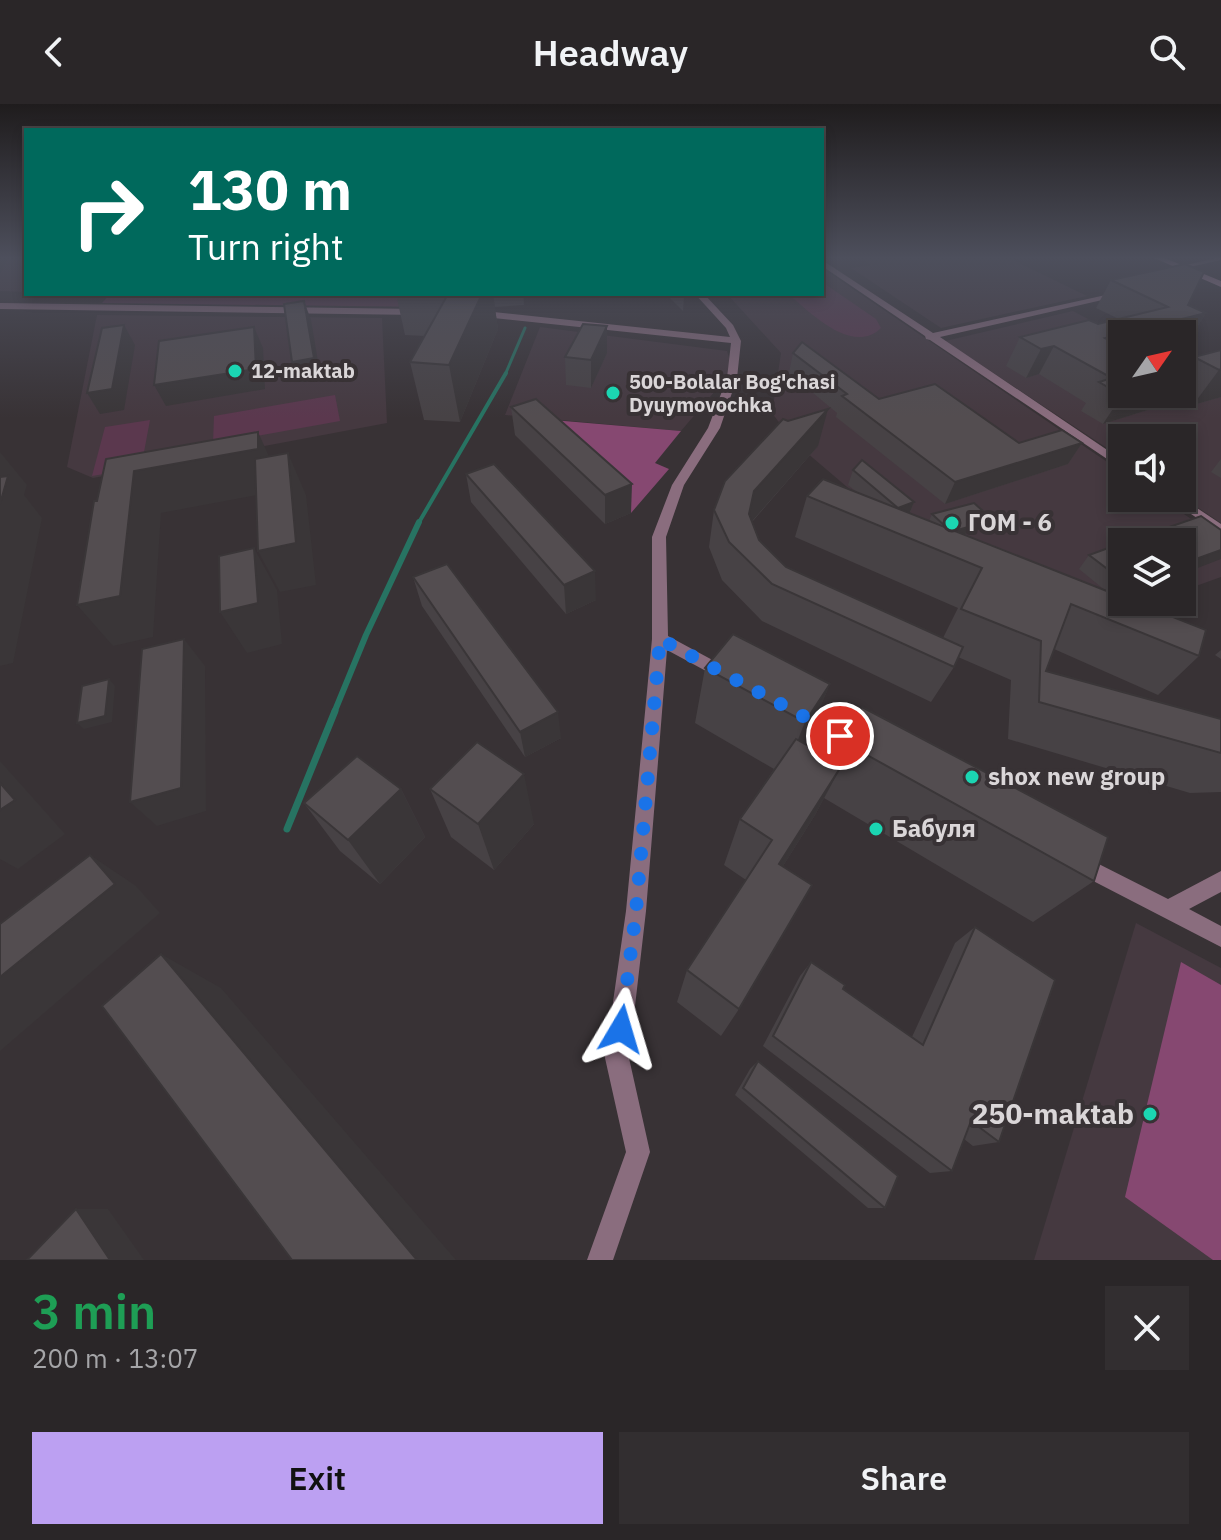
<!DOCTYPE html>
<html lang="en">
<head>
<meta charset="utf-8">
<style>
  :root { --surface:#2a2628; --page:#322e30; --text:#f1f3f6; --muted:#a5a5a8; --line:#464345; --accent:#bca0f2 }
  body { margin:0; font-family:"IBM Plex Sans",sans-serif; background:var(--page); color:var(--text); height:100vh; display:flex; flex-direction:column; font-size:30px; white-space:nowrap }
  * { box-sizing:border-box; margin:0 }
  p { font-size:26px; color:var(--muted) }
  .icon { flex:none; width:44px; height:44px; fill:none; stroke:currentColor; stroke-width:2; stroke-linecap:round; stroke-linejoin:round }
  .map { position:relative; height:1156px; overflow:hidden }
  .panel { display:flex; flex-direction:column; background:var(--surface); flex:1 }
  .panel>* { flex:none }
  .guide { position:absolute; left:24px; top:24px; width:800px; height:168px; border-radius:0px; box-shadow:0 4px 12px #0003,0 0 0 2px var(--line); background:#00695c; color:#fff; overflow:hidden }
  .needle { width:52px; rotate:56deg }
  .buttons { position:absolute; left:1108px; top:216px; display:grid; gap:16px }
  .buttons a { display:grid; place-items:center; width:88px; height:88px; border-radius:0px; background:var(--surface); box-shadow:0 4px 12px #0003,0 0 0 2px var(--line); font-size:40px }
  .pin { position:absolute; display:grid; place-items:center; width:68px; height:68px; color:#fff; margin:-34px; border:4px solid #fff; border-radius:50%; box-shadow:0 2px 8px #0007 }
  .me { position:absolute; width:88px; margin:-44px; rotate:7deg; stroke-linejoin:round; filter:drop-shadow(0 0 6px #0008) }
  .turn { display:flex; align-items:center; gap:28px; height:168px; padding:0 32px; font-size:36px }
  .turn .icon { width:104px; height:104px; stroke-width:2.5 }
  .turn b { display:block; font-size:56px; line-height:68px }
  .round { display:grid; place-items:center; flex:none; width:84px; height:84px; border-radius:0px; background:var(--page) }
  .summary { display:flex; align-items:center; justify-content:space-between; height:136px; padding:0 32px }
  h1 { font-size:48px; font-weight:600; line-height:60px; color:#1e9e55 }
  .cta { display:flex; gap:16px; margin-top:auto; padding:16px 32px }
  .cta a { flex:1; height:92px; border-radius:0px; background:var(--accent); color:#111; font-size:32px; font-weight:600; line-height:92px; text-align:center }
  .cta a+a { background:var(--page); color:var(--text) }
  header { display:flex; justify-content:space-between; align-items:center; height:104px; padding:0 32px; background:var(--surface); font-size:36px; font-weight:600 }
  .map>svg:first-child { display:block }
  .built { fill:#453940 }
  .green { fill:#5b384e }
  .forest { fill:#864871 }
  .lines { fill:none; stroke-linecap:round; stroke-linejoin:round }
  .stream-far3 { stroke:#277362; stroke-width:3 }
  .stream-far2 { stroke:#277362; stroke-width:4 }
  .stream-far1 { stroke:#277362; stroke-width:6 }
  .stream { stroke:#277362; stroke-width:7 }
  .minor { fill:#8a6d7e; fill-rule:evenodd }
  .secondary { fill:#ba8ca8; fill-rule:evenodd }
  .wall { fill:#474245 }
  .shaded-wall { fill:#3a3638 }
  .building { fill:#534d50; stroke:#3a3638; stroke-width:2 }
  .route { stroke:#1a73e8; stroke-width:14; stroke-dasharray:0 25.2 }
  .poi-dot { fill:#1bd5b2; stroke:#383235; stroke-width:3 }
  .labels { text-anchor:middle; stroke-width:8; stroke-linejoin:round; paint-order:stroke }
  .far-poi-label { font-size:20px; font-weight:bold; fill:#dad6d8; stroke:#383235; text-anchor:start }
  .poi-label { font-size:24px; font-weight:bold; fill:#dad6d8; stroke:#383235; text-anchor:start }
  .near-poi-label { font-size:28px; font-weight:bold; fill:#dad6d8; stroke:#383235; text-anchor:end }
</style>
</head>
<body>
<header><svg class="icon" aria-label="back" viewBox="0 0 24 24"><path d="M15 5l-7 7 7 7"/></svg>Headway<svg class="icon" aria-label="search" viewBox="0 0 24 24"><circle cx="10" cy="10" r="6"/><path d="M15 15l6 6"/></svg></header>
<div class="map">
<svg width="1221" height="1156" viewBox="0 0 1221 1156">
  <rect width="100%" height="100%" fill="#383235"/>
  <!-- built -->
  <g class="built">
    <polygon points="0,153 26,153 26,188 0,187"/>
    <polygon points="860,153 1007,153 1087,192 941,224 851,164 871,161"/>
    <polygon points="822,164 1122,368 1122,394 1160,394 1221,435 1221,473 1182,487 1182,438 1122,438 1122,498 1150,498 1126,506 894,423 793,337 772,309 781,249 727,190 822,190"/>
    <polygon points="1073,207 1122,233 1122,290 1182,290 1221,284 1221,419 1182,393 1182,334 1122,334 1122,354 945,237"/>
    <polygon points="97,211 382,214 387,319 93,374 67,363"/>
    <polygon points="540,223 727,247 733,266 681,327 505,311"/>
    <polygon points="1136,819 1221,864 1221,1156 1034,1156"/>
  </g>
  <!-- green -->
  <g class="green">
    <path d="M822 178 876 215 881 224C852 252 810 208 788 190H822Z"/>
    <polygon points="110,190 466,190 429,203 102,199"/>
    <polygon points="335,291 340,317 213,340 214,312"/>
    <polygon points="150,316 141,364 92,372 105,323"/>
  </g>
  <!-- forest -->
  <g class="forest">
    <polygon points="541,315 681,327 655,359 669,365 631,409 539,323"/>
    <polygon points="1181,858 1221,881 1221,1156 1213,1156 1125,1093"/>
  </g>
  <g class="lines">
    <!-- stream-far3 -->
    <polyline class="stream-far3" points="505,271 525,224"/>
    <!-- stream-far2 -->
    <polyline class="stream-far2" points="418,420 506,269"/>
    <!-- stream-far1 -->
    <polyline class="stream-far1" points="334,609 366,531 419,418"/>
    <!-- stream -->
    <polyline class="stream" points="287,725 335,607"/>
    <!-- minor -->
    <g class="minor">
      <polygon points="1221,153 1221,156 1181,165 1177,163"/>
      <polygon points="822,156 933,229 1124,187 1124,191 940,233 1122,356 1122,365 930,236 926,235 925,232 822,162"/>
      <polygon points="695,190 704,190 733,221 741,237 737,274 720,324 684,381 666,433 668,532 731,566 733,570 731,574 719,574 667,546 646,807 629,954 650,1048 613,1156 587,1156 626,1048 605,954 626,807 652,535 652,433 672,381 708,324 727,274 731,239 475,212 470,209 475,206 730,233 726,224"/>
      <polygon points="0,199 420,205 425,208 420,211 0,205"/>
      <polygon points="1167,394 1182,394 1221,420 1221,430"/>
      <polygon points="798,602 865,637 868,642 865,647 859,649 853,647 792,614 790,609 792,604"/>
      <polygon points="1077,749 1168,795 1221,767 1221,788 1189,805 1221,822 1221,843 1070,765 1067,758 1070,751"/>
    </g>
    <!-- secondary -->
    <polygon class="secondary" points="1152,153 1162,153 1221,177 1221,183"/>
  </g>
  <!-- wall -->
  <g class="wall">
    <polygon points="1111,176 1188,201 1206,209 1188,237 1122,230 1122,290 1182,290 1182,263 1185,265 1194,253 1221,246 1221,293 1193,301 1177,292 1173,298 1103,320 1081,307 1086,299 1039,270 1026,274 1006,262 1020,233 1098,220 1119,215 1096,204"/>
    <polygon points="396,190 523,190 524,201 495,203 493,192 498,225 460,318 424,316 410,258 425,232 405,231"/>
    <polygon points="666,190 684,190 683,207"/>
    <polygon points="607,222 607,249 591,284 566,281 565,253"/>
    <polygon points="793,249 879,295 1019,339 1082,339 1068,360 945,400 836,313 837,309 789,269"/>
    <polygon points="511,303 631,409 605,420 515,331"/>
    <polygon points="788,317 818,342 752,418 759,436 786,463 943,534 958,504 795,433 807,392 858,389 848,381 853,366 914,398 910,409 929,417 932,410 993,416 989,423 963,430 1106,487 1079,465 1089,451 1122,439 1122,492 1121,492 1199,552 1158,591 1054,545 1046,567 1221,615 1221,688 1190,689 1008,635 1011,576 958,553 954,563 931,598 762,517 722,476 709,443 714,406"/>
    <polygon points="1221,355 1221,374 1211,368"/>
    <polygon points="466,370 596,496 566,510 471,398"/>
    <polygon points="413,473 561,634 525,653 422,502"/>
    <polygon points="1221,546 1221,555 1215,551"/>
    <polygon points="705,564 830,580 804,640 831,655 840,636 1094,777 1033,818 824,694 815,711 783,762 739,905 721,932 677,898 687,866 746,776 724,761 740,715 774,665 695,619"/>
    <polygon points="401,685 425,733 380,780 340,747 304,699"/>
    <polygon points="430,685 534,720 494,766 451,733"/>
    <polygon points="975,823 999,1038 973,1042 964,1035 952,1067 930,1069 763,942 800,872 811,858 843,885 912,933 955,839"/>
    <polygon points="758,957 885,1104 868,1104 735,991 750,965"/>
  </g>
  <!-- shaded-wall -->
  <g class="shaded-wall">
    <polygon points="0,153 8,153 0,170"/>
    <polygon points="482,190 493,190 498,225 460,318 449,261"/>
    <polygon points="304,197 311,216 321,275 300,278 292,258"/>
    <polygon points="1206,209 1188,237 1182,239 1182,230 1122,230"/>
    <polygon points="124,221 135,241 124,306 100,310 87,289"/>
    <polygon points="607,222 607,249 591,284 591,256"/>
    <polygon points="254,223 263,244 265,285 166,302 154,281"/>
    <polygon points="1122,230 1122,254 1105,234"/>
    <polygon points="1054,242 1039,270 1026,274 1041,245"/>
    <polygon points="1221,265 1221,293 1193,301 1219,266"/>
    <polygon points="1194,269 1182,286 1182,273"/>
    <polygon points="1124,290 1179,290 1173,298 1103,320 1122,291"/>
    <polygon points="828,305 818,342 746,424 754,387"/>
    <polygon points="258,328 277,370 278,387 161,409 153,533 113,542 77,501 134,367"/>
    <polygon points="1082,339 1068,360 945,400 955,378"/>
    <polygon points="0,348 27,381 24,391 42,414 13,559 0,562"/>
    <polygon points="288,349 306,391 316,481 280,488 258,447"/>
    <polygon points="632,380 631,409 605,420 605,391"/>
    <polygon points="914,398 908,413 898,404"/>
    <polygon points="993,416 989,423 947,435 951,428"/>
    <polygon points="254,444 277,486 282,540 247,549 220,508"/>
    <polygon points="1221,446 1221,455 1182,470 1182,460"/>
    <polygon points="595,467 596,496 566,510 564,481"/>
    <polygon points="184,535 205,562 206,707 157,722 130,698"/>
    <polygon points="109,575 115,582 112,618 84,625 77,619"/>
    <polygon points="830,580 807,635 784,671 805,618"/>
    <polygon points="558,608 561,634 525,653 520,628"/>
    <polygon points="0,657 65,730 18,765 0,755"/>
    <polygon points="842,661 815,711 758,802 779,760"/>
    <polygon points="524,670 534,720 494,766 478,720"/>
    <polygon points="401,685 425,733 380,780 348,736"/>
    <polygon points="90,751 136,782 160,809 0,947 0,873"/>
    <polygon points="161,850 221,884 456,1156 417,1156"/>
    <polygon points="76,1105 108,1105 144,1156 110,1156"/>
  </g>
  <!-- building -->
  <g class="building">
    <polygon points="1185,160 1204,168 1188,201 1206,209 1105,234 1122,243 1122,290 1124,290 1122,291 1099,278 1112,274 1054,242 1041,245 1020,233 1089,216 1098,220 1168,203 1111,176"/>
    <polygon points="448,190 482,190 449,261 410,258"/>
    <polygon points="304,197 314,254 292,258 284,200"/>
    <polygon points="583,220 607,222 591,256 565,253"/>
    <polygon points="124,221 112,285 87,289 102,224"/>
    <polygon points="254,223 256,265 154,281 159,237"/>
    <polygon points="802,238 879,295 935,280 1019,339 1062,326 1082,339 955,378 842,292 847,290 793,249"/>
    <polygon points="1221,246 1221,265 1219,266 1194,253"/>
    <polygon points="1182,263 1194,269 1182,273"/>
    <polygon points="536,295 632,380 605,391 511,303"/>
    <polygon points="828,305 754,387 749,410 759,436 786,463 963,543 954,563 772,480 729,438 714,406 725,377 783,315 788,317"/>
    <polygon points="258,328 258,345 134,367 120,492 77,501 94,397 97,397 106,355"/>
    <polygon points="288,349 296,439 258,447 255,355"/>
    <polygon points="862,356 914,398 898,404 853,366"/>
    <polygon points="494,360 595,467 564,481 466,370"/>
    <polygon points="8,372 0,400 0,373"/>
    <polygon points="823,375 1122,493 1122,498 1135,498 1206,526 1199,552 1071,500 1046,567 1221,615 1221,649 1039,598 1041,537 961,505 982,464 807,392"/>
    <polygon points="974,399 993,416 954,427 947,424 932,410"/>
    <polygon points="1201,412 1221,426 1221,446 1182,460 1182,438 1126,438"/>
    <polygon points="1122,439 1122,476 1089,451"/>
    <polygon points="254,444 258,499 220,508 219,452"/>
    <polygon points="447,460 558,608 520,628 413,473"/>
    <polygon points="733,530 830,580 805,618 705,564"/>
    <polygon points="184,535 181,684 130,698 142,545"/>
    <polygon points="109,575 105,612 77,619 82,582"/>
    <polygon points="862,603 1108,733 1094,777 840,636"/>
    <polygon points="796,635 842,661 779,760 812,781 739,905 687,866 772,736 740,715"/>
    <polygon points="477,638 524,670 478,720 430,685"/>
    <polygon points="357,652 401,685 348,736 304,699"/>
    <polygon points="0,679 15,696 0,706"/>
    <polygon points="90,751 115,780 0,873 0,820"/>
    <polygon points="975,823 1055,876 999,1038 971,1017 952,1067 773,932 811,858 845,881 843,885 923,941"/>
    <polygon points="161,850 417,1156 292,1156 102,902"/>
    <polygon points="758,957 898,1072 885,1104 743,984"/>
    <polygon points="76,1105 110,1156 27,1156"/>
  </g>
  <!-- sky -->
  <linearGradient id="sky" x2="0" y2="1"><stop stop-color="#1f1c1d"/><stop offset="0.49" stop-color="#4d4f5c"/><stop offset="1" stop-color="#4d4f5c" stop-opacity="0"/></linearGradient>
  <rect width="1221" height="314" fill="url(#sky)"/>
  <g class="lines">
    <!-- route -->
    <polyline class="route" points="621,925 636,807 660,535 840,632"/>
  </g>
  <!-- markers -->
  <g class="poi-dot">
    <circle cx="235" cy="267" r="8"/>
    <circle cx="613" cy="289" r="8"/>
    <circle cx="952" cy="419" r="8"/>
    <circle cx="972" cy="673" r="8"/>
    <circle cx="876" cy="725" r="8"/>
    <circle cx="1150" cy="1010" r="8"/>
  </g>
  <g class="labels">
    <!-- far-poi labels -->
    <g class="far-poi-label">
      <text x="251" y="274">12-maktab</text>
      <text x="629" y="285">500-Bolalar Bog'chasi<tspan x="629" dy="23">Dyuymovochka</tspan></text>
    </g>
    <!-- poi labels -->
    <g class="poi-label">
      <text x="968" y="427">ГОМ - 6</text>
      <text x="988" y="681">shox new group</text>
      <text x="892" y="733">Бабуля</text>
    </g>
    <!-- near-poi labels -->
    <g class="near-poi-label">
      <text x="1134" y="1020">250-maktab</text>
    </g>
  </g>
</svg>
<div class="buttons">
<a><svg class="needle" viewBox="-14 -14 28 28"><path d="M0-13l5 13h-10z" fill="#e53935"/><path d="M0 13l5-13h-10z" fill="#a5a5a8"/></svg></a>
<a><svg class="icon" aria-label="sound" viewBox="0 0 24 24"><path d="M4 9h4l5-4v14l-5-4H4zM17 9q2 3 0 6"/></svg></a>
<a><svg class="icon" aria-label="layers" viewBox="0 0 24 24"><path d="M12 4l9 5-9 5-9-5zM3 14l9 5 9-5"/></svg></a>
</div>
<div class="pin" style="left:840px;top:632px;background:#d93025"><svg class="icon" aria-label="arrive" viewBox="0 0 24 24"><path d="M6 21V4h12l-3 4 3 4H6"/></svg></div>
<svg class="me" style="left:621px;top:925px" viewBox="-20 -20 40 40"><path d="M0-17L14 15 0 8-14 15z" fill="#1a73e8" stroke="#fff" stroke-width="4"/></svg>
<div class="guide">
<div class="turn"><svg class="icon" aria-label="right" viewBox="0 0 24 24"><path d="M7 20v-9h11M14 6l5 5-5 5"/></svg><div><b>130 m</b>Turn right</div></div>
</div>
</div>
<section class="panel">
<div class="summary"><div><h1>3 min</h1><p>200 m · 13:07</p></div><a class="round"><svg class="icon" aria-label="close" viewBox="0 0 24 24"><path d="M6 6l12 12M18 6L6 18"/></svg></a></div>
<div class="cta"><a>Exit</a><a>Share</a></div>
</section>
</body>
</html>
